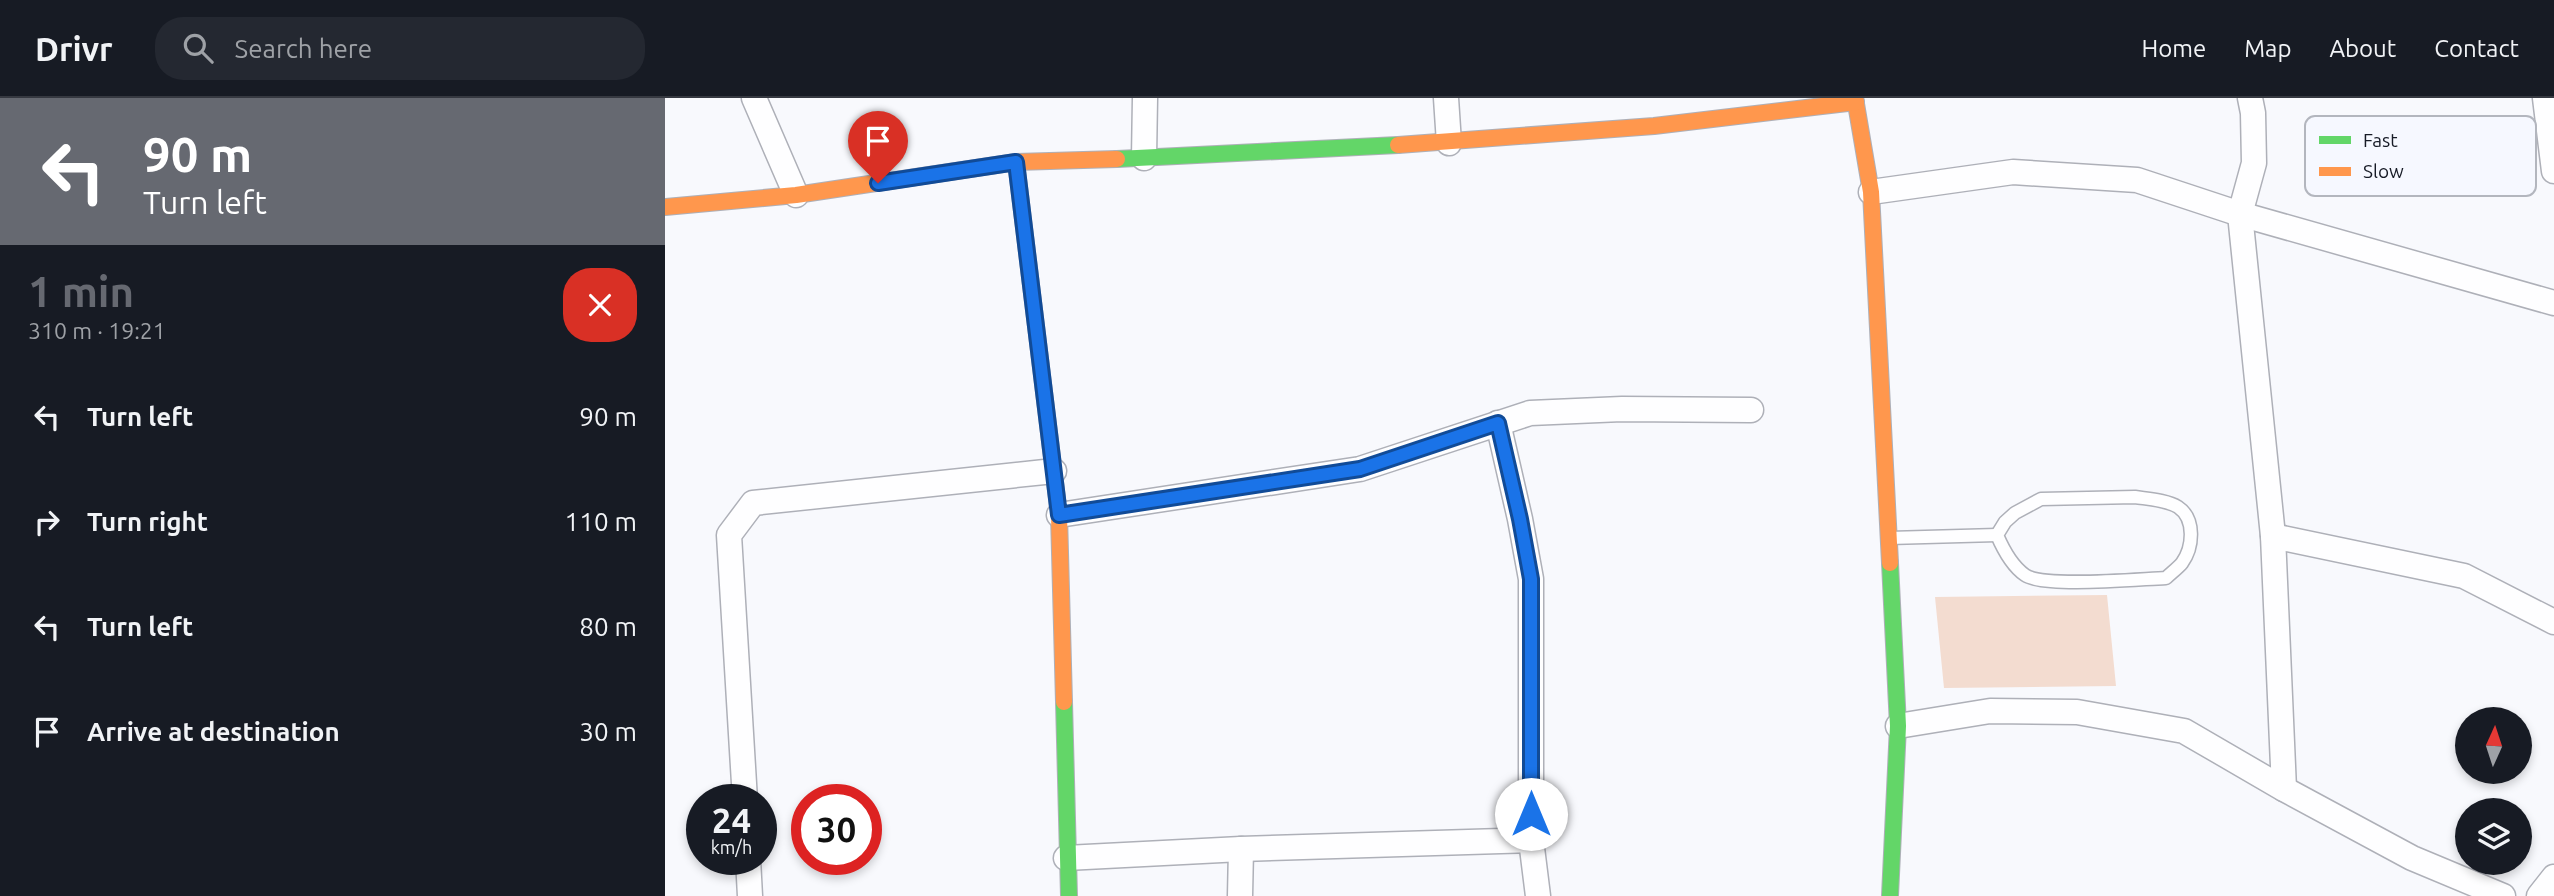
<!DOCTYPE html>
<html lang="en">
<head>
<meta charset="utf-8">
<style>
  :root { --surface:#171b24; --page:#242831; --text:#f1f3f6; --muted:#9ea1a6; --line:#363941; --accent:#666971 }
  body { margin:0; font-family:Ubuntu,sans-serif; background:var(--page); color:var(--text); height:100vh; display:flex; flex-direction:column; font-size:26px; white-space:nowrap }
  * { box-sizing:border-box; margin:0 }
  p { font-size:23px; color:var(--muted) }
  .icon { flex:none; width:38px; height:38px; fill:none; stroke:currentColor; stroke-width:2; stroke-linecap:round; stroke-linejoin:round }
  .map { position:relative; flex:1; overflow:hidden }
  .sheet { display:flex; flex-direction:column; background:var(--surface); width:665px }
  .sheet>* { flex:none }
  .top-card { background:#666971; color:#fff; overflow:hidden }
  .needle { width:46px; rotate:3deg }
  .controls { position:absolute; left:1790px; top:609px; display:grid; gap:14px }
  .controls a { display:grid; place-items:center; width:77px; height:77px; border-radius:50%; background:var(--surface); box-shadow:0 4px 10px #0003; font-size:35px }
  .speed { position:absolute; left:21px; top:686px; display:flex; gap:14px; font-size:35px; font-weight:700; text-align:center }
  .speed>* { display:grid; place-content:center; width:91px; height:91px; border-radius:50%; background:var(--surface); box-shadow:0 4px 10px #0003; line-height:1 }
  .speed small { font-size:18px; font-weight:400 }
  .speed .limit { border:10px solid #d22; background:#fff; color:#111 }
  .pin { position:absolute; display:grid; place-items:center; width:60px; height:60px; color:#fff; margin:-72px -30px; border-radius:50% 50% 50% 0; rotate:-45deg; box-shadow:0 0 7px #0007 }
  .pin .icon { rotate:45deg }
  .me { position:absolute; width:77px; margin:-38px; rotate:0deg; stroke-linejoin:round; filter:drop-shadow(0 0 5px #0008) }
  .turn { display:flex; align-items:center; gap:24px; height:147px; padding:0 28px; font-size:32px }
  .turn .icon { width:91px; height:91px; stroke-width:2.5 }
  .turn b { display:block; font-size:49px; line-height:60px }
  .round { display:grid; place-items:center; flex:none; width:74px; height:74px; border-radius:28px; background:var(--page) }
  .headline { display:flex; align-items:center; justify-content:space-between; height:119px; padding:0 28px }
  h1 { font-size:42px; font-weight:600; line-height:52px; color:var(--accent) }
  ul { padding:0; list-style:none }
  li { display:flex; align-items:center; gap:21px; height:105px; padding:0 28px }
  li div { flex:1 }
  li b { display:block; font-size:26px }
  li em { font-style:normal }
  header { display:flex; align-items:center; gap:42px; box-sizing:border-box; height:98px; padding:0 35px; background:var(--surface); border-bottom:2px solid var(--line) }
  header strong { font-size:33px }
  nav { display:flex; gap:38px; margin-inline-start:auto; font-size:24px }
  .search { width:490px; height:63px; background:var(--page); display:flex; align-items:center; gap:18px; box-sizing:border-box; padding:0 24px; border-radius:28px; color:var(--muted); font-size:26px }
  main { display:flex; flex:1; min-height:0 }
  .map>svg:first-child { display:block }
  .green { fill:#f3dcd0 }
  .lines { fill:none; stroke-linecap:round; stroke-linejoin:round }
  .lane-casing { stroke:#aeb0b8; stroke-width:15 }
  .street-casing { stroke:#aeb0b8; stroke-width:27 }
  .fast-casing { stroke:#aeb0b8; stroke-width:18 }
  .slow-casing { stroke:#aeb0b8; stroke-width:18 }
  .lane { stroke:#fefeff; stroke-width:12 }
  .street { stroke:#fefeff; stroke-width:24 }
  .fast { stroke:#63d668; stroke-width:16 }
  .slow { stroke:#ff974d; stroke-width:16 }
  .route-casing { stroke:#114b97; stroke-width:18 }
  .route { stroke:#1a73e8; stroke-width:12 }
  .key { fill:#f6f8ff; stroke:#b3b6be; stroke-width:2 }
  .key-label { font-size:19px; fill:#171b26 }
</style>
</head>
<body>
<header>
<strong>Drivr</strong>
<div class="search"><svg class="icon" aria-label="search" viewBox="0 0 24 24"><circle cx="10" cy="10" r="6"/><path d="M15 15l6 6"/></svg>Search here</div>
<nav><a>Home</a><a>Map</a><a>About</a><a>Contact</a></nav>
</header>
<main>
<section class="sheet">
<div class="top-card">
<div class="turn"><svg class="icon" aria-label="left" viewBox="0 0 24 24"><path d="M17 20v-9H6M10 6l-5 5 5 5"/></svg><div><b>90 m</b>Turn left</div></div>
</div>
<div class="headline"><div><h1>1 min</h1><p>310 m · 19:21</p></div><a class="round" style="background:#d93025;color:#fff"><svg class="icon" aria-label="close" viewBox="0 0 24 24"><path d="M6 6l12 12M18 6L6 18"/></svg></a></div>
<ul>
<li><svg class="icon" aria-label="left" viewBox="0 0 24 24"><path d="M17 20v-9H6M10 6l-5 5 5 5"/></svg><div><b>Turn left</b></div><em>90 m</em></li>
<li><svg class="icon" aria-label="right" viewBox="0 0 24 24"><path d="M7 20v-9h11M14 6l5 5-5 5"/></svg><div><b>Turn right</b></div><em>110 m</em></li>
<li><svg class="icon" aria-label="left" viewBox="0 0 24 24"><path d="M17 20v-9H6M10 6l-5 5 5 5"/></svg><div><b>Turn left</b></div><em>80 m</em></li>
<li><svg class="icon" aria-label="arrive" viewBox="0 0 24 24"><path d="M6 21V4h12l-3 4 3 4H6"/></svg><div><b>Arrive at destination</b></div><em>30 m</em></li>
</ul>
</section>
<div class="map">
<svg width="1889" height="798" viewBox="0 0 1889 798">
  <rect width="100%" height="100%" fill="#f8f9fd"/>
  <!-- green -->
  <polygon class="green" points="1442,497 1451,588 1279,590 1270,499"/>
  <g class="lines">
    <!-- lane casing -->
    <g class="lane-casing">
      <g id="lane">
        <path d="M1470 399C1483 401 1502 402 1513 409 1531 421 1528 450 1517 465 1513 470 1506 475 1501 480 1474 481 1378 490 1360 477 1347 468 1338 451 1332 437L1340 424 1350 415 1376 401Z"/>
        <polyline points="1224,440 1332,437"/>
      </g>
    </g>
    <!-- street casing -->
    <g class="street-casing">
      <g id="street">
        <polyline points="89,0 131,97"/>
        <polyline points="781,0 784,45"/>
        <polyline points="1585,0 1588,15 1589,65 1575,116 1608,438 1619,691"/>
        <polyline points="1880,0 1889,73"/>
        <polyline points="479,60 480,0"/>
        <polyline points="1206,94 1348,74 1472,82 1575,116 1889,205"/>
        <polyline points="833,325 855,421 866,481 866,742 873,798"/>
        <polyline points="394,417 695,371 865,315 957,311 1086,312"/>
        <polyline points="1608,438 1799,478 1889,524"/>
        <polyline points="1233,628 1325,613 1412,614 1519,633 1619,691 1747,760 1838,798"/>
        <polyline points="80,702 64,437 88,405 389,373"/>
        <polyline points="401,760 576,751 866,742"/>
        <polyline points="83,761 85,798"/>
        <polyline points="575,798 576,751"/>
        <polyline points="1874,798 1889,779"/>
      </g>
    </g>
    <!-- fast casing -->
    <g class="fast-casing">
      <g id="fast">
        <polyline points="452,61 733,47"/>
        <polyline points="1225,465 1233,628 1225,798"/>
        <polyline points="399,604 404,798"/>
      </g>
    </g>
    <!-- slow casing -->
    <g class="slow-casing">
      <g id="slow">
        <polyline points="1190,0 1206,94 1225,465"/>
        <polyline points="733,47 989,28 1191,4"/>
        <polyline points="351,64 394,417 399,604"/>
        <polyline points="0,109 131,97 351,64 452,61"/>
      </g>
    </g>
    <!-- lane -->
    <use href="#lane" class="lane"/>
    <!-- street -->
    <use href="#street" class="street"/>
    <!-- fast -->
    <use href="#fast" class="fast"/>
    <!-- slow -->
    <use href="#slow" class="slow"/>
  </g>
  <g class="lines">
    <!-- route casing -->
    <g class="route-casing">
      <polyline id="route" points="213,85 351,64 394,417 695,371 833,325 855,421 866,481 866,716"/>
    </g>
    <!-- route -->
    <use href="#route" class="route"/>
  </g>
  <!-- legend -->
  <rect x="1640" y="18" width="231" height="80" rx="10" class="key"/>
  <rect x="1654" y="38" width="32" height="8" fill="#63d668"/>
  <rect x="1654" y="69" width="32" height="9" fill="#ff974d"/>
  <g class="key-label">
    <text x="1698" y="49">Fast</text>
    <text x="1698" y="80">Slow</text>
  </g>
</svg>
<div class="controls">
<a><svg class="needle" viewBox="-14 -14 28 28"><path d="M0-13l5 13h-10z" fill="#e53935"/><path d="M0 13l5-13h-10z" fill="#9ea1a6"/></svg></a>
<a><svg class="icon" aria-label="layers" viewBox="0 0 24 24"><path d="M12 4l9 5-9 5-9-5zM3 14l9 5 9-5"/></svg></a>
</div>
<div class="speed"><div>24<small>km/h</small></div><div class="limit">30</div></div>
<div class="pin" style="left:213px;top:85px;background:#d93025"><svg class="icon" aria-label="arrive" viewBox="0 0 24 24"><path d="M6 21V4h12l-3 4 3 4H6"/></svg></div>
<svg class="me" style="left:866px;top:716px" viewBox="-20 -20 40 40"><circle r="19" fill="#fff"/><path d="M0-13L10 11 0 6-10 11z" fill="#1a73e8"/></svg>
</div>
</main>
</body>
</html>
